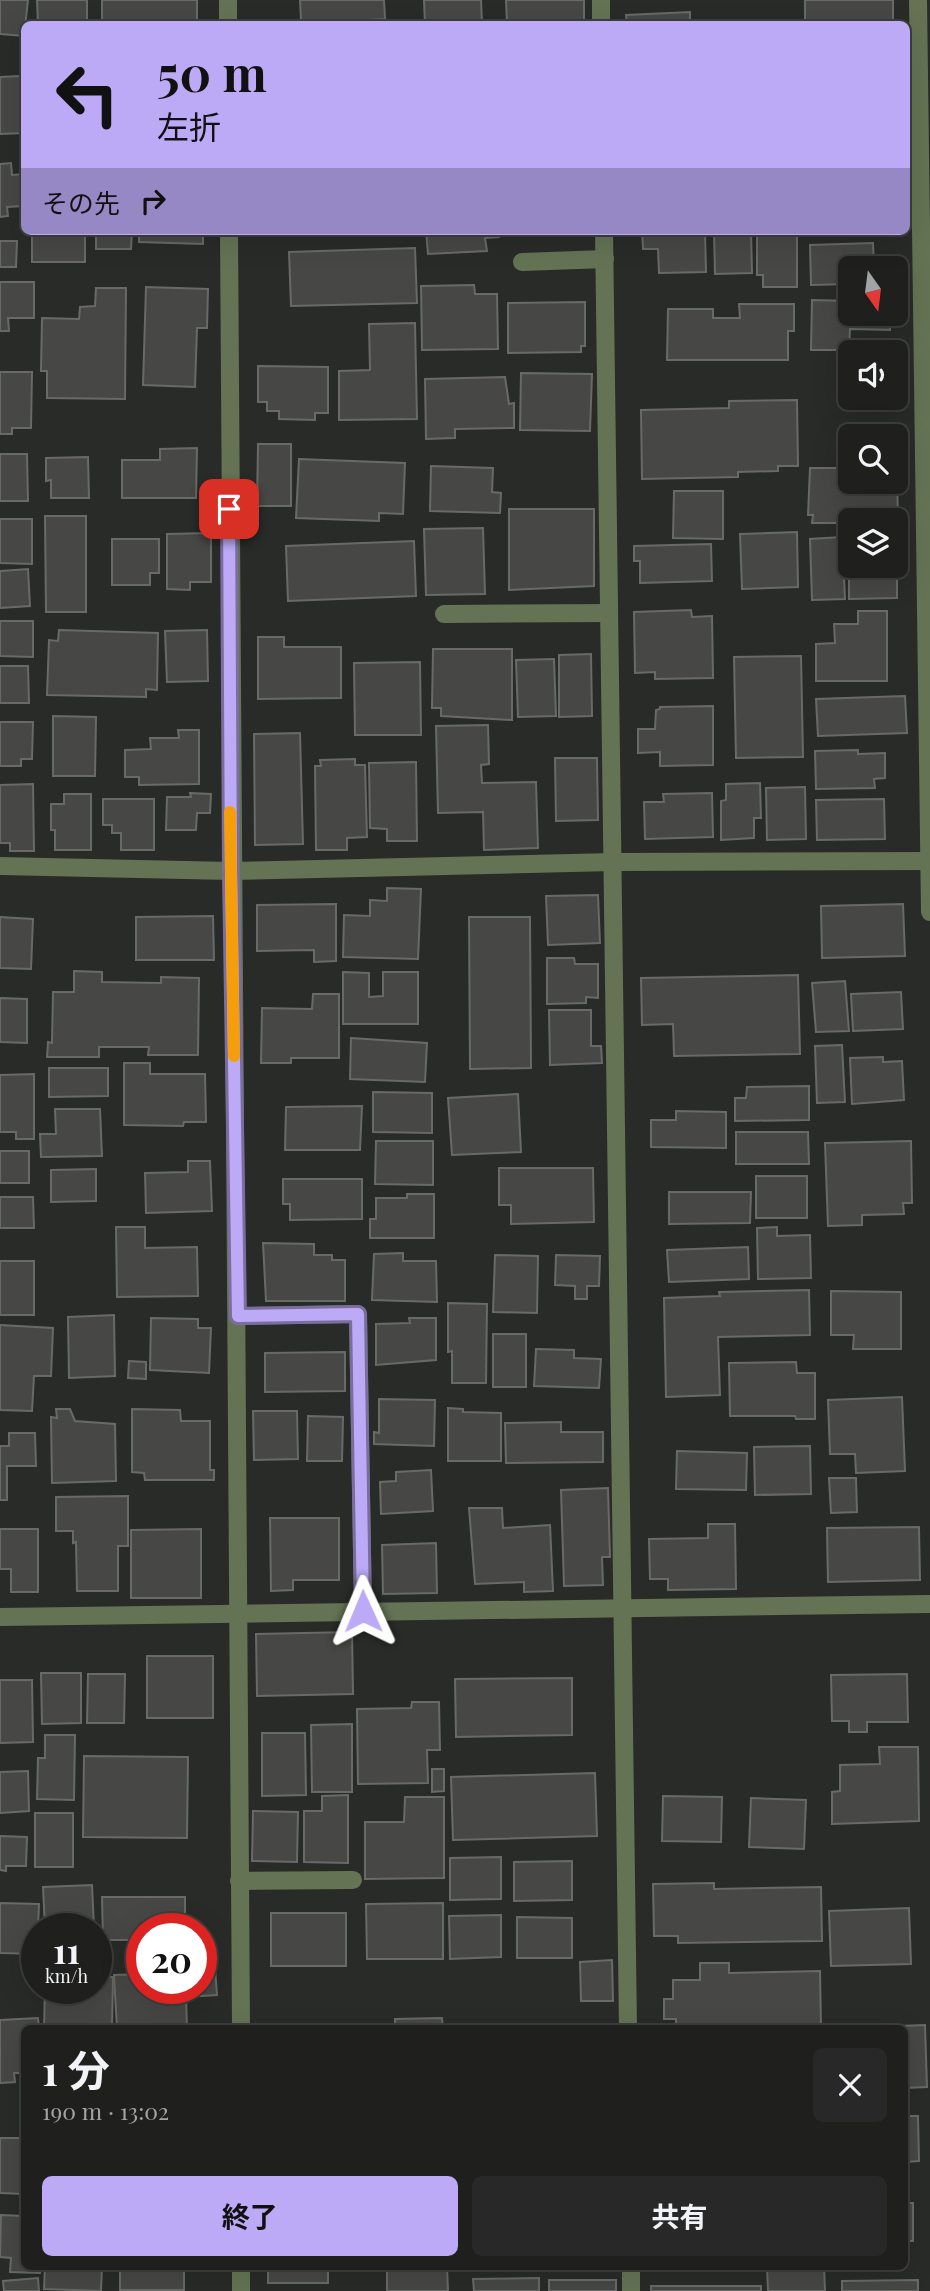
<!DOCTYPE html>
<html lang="ja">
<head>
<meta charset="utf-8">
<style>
  :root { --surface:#1f201e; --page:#272827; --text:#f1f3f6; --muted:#a1a3a4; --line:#3c3e3c; --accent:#bcaaf6 }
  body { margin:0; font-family:"Playfair Display","Noto Sans JP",serif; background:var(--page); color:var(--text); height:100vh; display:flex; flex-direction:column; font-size:26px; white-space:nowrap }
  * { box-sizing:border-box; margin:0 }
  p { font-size:23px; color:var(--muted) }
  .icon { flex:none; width:38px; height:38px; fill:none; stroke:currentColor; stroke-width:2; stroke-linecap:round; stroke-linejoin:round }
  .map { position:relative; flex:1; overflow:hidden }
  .sheet { position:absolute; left:21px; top:2025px; width:887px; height:245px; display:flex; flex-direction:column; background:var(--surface); border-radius:10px; box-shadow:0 7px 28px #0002,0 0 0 2px var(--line) }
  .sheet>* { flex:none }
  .hud { position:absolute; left:21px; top:21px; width:889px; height:214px; border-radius:10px; box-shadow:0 7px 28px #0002,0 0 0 2px var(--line); background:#bcaaf6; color:#111; overflow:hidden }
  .needle { width:46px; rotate:166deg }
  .controls { position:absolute; left:838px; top:256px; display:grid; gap:14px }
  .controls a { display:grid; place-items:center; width:70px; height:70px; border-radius:10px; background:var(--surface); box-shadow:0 7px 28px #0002,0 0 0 2px var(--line); font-size:35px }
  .speed { position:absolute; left:21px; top:1913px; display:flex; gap:14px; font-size:35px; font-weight:700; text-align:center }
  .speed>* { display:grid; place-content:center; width:91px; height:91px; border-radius:50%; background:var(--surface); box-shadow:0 7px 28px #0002,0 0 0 2px var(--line); line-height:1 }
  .speed small { font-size:18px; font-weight:400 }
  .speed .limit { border:10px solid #d22; background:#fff; color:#111 }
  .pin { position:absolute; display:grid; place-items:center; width:60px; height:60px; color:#fff; margin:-30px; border-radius:14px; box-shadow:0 4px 10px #0006 }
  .me { position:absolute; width:77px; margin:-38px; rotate:359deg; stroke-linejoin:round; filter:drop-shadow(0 0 5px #0008) }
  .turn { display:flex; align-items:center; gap:24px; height:147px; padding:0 21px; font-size:32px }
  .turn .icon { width:91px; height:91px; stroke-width:2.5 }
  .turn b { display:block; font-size:49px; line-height:60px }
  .then { display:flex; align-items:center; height:66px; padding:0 21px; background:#0003; gap:14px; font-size:26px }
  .round { display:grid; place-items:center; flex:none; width:74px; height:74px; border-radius:10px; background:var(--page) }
  .headline { display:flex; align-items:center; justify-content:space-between; height:119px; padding:0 21px }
  h1 { font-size:42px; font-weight:700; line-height:52px }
  .cta { display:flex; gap:14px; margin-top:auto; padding:14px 21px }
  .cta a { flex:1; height:80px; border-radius:10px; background:var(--accent); color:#111; font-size:28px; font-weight:700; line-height:80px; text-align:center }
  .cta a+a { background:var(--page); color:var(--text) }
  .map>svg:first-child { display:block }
  .building { fill:#474845; stroke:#686a66; stroke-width:2 }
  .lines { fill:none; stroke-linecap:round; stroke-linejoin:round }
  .minor { stroke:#647354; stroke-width:18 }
  .route-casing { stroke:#7a6ea0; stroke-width:18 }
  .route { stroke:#bcaaf6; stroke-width:12 }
  .slow { stroke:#f59e0b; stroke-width:12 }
</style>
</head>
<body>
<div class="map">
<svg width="930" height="2291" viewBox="0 0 930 2291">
  <rect width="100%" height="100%" fill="#292b28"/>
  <!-- building -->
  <g class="building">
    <polygon points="0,0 28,0 24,36 0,34"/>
    <polygon points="37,0 87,0 87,24 38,24"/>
    <rect x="102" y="0" width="95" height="24"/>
    <polygon points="300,0 384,0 385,19 370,20 370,24 313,24 312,20 301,20"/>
    <polygon points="424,0 481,0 482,24 425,24"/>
    <polygon points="506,0 584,0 584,24 507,24"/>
    <rect x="805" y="0" width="88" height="24"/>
    <polygon points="690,12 690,24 627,24 626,15"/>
    <polygon points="20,76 24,133 0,134 0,77"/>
    <polygon points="11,163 12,175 24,174 24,206 7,207 8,216 0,217 0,164"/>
    <rect x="32" y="231" width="53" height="31"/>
    <polygon points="96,231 132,231 131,249 96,249"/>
    <polygon points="139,231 203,231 203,244 139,242"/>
    <polygon points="426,231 499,231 499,237 485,238 487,251 428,254"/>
    <polygon points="642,231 705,231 706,272 659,273 658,249 643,249"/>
    <polygon points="714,231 751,231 752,273 715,274"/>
    <polygon points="757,231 797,231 797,287 763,287 763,275 757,275"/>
    <polygon points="0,241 17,241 16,267 0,267"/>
    <polygon points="873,243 874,268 850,268 850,284 811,285 810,245"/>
    <polygon points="415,248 417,303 291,306 289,252"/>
    <polygon points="0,282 34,282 34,318 8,318 9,331 0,331"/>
    <polygon points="474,285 475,294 497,294 498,349 422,350 421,286"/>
    <polygon points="146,287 208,289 207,328 197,328 195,387 143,385"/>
    <polygon points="96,288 126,288 125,399 47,398 47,371 41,371 42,318 79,319 80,307 95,306"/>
    <polygon points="812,300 850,301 850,313 890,313 890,330 850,329 849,350 811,350"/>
    <polygon points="585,302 585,346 581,346 581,352 508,353 508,303"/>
    <polygon points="739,304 794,304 794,331 788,331 788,360 667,360 668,309 713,309 713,318 740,318"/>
    <polygon points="415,323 417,419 339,420 339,371 370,370 369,324"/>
    <polygon points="258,366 328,367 328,413 315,413 315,420 279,419 279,411 267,411 267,402 258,402"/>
    <polygon points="0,372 32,372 31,428 12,428 12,434 0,434"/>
    <polygon points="521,373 592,374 590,431 520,430"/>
    <polygon points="505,377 509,404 514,403 514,428 455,429 455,438 426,439 425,379"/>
    <polygon points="797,400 798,466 778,466 778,471 738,472 738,477 642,479 641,410 729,408 729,401"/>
    <polygon points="258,444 291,444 291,506 257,506"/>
    <polygon points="197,448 196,498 122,498 122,460 160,460 160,449"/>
    <polygon points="0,454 27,454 28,501 0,501"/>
    <polygon points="88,457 89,498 51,498 51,480 46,481 46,458"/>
    <polygon points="299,459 405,463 403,514 379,513 379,521 296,518"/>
    <polygon points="431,466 493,468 492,492 501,493 500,513 430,511"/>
    <polygon points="897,467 898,523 896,520 850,520 850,523 812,523 813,515 808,515 810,468 850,468 850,481 896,481"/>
    <polygon points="674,491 723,491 723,539 673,538"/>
    <polygon points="509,509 594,509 594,586 509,590"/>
    <polygon points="45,516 86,516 86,612 46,612"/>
    <polygon points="0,519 32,519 32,564 0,563"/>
    <polygon points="483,528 485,594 426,595 424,529"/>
    <polygon points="797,532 798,587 742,589 740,534"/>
    <polygon points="211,533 211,582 190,582 190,590 167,589 167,534"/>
    <polygon points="842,537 845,599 812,600 810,539"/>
    <polygon points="112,539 159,539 159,573 150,573 150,585 112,585"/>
    <polygon points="414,541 416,596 288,601 286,546"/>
    <polygon points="711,544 712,581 640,583 640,561 634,561 634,546"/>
    <polygon points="849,554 850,565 896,565 897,560 897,598 849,599"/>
    <polygon points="28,569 30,606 0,608 0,571"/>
    <polygon points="691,610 692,617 712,616 713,678 655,679 655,672 635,673 634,612"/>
    <polygon points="858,611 887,611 887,681 816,681 816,644 835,643 834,624 858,624"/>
    <polygon points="0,621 33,621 33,657 0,656"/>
    <polygon points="59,630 158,633 157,690 146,689 146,697 47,695 49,640 58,641"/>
    <polygon points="207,630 208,681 167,682 165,631"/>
    <polygon points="258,637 284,637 284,647 341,647 341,698 258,699"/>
    <polygon points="433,649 512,649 512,720 441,716 441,708 432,708"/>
    <polygon points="591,654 592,716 559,717 559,655"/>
    <polygon points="801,656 803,757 736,758 734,657"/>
    <polygon points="554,659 556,716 518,717 516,660"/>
    <polygon points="420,662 421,735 355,735 354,663"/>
    <polygon points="0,666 28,666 29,703 0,703"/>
    <polygon points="905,696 907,733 818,736 816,699"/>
    <polygon points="713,706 713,765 660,766 660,752 638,753 638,729 655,729 656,710 660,709 660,707"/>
    <polygon points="53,716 96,717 95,776 53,776"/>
    <polygon points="0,722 33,722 32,759 21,759 21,766 0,766"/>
    <polygon points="488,725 489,764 481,765 482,783 536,782 538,848 484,850 483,812 438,813 436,726"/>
    <polygon points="178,730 199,730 199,784 139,785 139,777 125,777 125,750 151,749 150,738 179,738"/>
    <polygon points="300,733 303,844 255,845 254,734"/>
    <polygon points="858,750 858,754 885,753 885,778 874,779 875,788 816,789 815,751"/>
    <polygon points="555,758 597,758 598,820 556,821"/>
    <polygon points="355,759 355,765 365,765 367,837 347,838 347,850 316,850 315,766 321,766 320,760"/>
    <polygon points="416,762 417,841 387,841 387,829 370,828 369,763"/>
    <polygon points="760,783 761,818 754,818 754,838 721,840 721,801 726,800 726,784"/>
    <polygon points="33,784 34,851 10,851 10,843 0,843 0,785"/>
    <polygon points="805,787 806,839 767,840 766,788"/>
    <polygon points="190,793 211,794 210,813 197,813 196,830 166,830 167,797 191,797"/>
    <polygon points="712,793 713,837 645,839 644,802 664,802 663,794"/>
    <polygon points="64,794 91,794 91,850 55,850 55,830 51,830 51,804 64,804"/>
    <polygon points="103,799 154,799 154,850 121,850 121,833 112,833 112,825 103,825"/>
    <polygon points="884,799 885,839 817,840 816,800"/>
    <polygon points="387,888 421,889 418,959 343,957 344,915 370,916 370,900 387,901"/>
    <polygon points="598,895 600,943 548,945 546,896"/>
    <polygon points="336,904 336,961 314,962 314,950 257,951 257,905"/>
    <polygon points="903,904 905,956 822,958 821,906"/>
    <polygon points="213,916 214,960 136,960 136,917"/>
    <polygon points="0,917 33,919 31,969 0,968"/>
    <polygon points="469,917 530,917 531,1068 470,1069"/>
    <polygon points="547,958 574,958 575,964 598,964 598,998 586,997 586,1003 547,1004"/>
    <polygon points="74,971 102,972 102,982 161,983 161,977 199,978 198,1055 148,1055 149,1047 99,1047 99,1057 47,1057 48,1042 52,1043 53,992 74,992"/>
    <polygon points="343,972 369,973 369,997 383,996 383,972 418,972 418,1024 343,1024"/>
    <polygon points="798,975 800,1054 674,1056 673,1024 642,1025 641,978"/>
    <polygon points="845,981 849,1031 816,1032 812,983"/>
    <polygon points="901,992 903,1029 853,1031 851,994"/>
    <polygon points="313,994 339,994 339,1058 291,1058 291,1063 261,1063 262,1008 312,1009"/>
    <polygon points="0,998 27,999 27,1043 0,1042"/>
    <polygon points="549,1010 591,1010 591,1046 601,1046 602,1063 550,1065"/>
    <polygon points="351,1038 427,1043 425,1082 350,1079"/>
    <polygon points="842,1045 845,1102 817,1103 815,1046"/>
    <polygon points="883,1057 883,1062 902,1061 904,1100 852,1104 850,1058"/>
    <polygon points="124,1063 150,1063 150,1074 205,1074 206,1122 184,1122 183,1126 124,1125"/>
    <polygon points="49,1068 108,1068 108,1096 49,1097"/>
    <polygon points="34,1074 34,1139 16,1139 16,1132 0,1132 0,1075"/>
    <polygon points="809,1086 809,1120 735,1121 735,1098 746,1098 747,1087"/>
    <polygon points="373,1092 432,1093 432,1133 373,1132"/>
    <polygon points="518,1094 521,1152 452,1155 448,1098"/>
    <polygon points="362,1106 360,1150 285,1150 286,1107"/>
    <polygon points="55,1109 100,1109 102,1156 41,1157 40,1134 56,1134"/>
    <polygon points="676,1111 726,1112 726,1148 651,1147 651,1120 676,1120"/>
    <polygon points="736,1132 808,1132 809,1164 736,1164"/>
    <polygon points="376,1141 433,1141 433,1185 375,1184"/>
    <polygon points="911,1141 912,1203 903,1203 904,1214 862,1215 862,1225 828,1226 825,1143"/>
    <rect x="0" y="1151" width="29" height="32"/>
    <polygon points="188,1161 210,1161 212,1211 146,1213 145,1173 188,1172"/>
    <polygon points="499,1168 593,1168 594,1222 511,1224 511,1205 499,1205"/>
    <polygon points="96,1169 96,1201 51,1202 51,1170"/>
    <rect x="756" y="1176" width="51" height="42"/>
    <polygon points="283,1179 362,1179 362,1219 290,1220 290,1204 283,1204"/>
    <polygon points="669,1192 751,1192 750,1223 669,1224"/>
    <polygon points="407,1194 434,1194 434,1238 370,1238 370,1219 376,1219 376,1198 407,1198"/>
    <polygon points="0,1197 33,1197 34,1228 0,1228"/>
    <polygon points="116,1227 145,1227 145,1248 197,1247 198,1296 117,1297"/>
    <polygon points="777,1227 777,1236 810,1235 811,1278 758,1279 757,1228"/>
    <polygon points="263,1243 314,1244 314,1255 332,1255 332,1260 345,1260 345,1301 266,1301"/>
    <polygon points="748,1247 749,1279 669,1282 667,1250"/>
    <polygon points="403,1253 403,1261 436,1261 437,1302 372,1300 374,1254"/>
    <polygon points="495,1255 538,1256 537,1313 493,1312"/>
    <polygon points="556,1255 600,1256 599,1286 587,1286 587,1299 575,1299 575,1286 555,1285"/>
    <rect x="0" y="1261" width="34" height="54"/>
    <polygon points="809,1290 810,1335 718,1337 720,1395 666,1397 664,1298 720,1296 719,1292"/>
    <polygon points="831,1291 901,1292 901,1349 853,1349 854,1335 831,1335"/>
    <polygon points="448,1303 487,1304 486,1383 452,1383 452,1351 448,1352"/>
    <polygon points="114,1315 115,1376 69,1378 68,1317"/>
    <polygon points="151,1318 198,1319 198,1328 211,1328 209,1373 150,1370"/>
    <polygon points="409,1318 436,1318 436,1360 376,1365 376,1324 410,1323"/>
    <polygon points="0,1325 53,1328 51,1376 34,1376 32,1411 0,1410"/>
    <rect x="493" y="1334" width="33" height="53"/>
    <polygon points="536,1349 574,1350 574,1358 601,1359 599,1388 534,1386"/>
    <polygon points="345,1352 345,1391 265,1392 265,1353"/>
    <polygon points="129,1361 146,1362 146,1379 128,1378"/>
    <polygon points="796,1362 797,1373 815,1373 815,1419 796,1419 795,1416 730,1416 729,1363"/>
    <polygon points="902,1397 905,1471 856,1473 855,1454 830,1454 828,1400"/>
    <polygon points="379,1399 435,1400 434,1446 374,1444 374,1432 379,1433"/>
    <polygon points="448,1408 463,1409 463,1412 501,1413 501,1461 448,1461"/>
    <polygon points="56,1409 70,1409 75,1421 115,1424 116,1481 52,1483 51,1417 57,1418"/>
    <polygon points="132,1409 180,1410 181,1421 210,1421 210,1470 214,1470 214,1480 145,1480 144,1473 132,1472"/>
    <polygon points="253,1411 297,1411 298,1459 254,1460"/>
    <polygon points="308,1416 343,1417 342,1461 307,1461"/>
    <polygon points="561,1422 561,1432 603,1432 603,1462 506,1463 505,1423"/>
    <polygon points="9,1433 35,1433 36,1466 7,1466 7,1500 0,1500 0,1446 9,1446"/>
    <polygon points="810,1446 811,1494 755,1495 754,1447"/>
    <polygon points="677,1451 747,1453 746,1490 676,1489"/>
    <polygon points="431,1470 433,1511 381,1514 380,1482 396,1481 396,1472"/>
    <polygon points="829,1478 856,1478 857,1512 831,1513"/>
    <polygon points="608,1488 610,1557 602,1557 603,1585 564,1586 561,1490"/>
    <polygon points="128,1496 128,1546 118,1546 118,1591 77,1591 76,1542 73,1543 73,1531 56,1531 56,1497"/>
    <polygon points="469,1508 502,1508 503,1528 550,1525 553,1591 524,1592 524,1582 475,1584"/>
    <polygon points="270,1518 339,1518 339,1580 293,1580 293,1590 271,1591"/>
    <polygon points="708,1524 735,1524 736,1589 668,1590 668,1579 650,1579 649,1539 708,1538"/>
    <polygon points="919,1527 920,1580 828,1582 827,1528"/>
    <polygon points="0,1529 38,1529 38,1592 11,1592 11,1569 0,1569"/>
    <polygon points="201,1529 201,1598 131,1598 131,1530"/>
    <polygon points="436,1543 437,1593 383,1594 382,1545"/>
    <polygon points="352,1632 353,1694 257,1696 256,1634"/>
    <rect x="147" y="1656" width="66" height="62"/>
    <polygon points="41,1673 81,1673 81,1723 42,1724"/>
    <polygon points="88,1674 125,1674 124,1723 87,1723"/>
    <polygon points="907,1674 908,1722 867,1722 867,1732 849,1732 849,1721 832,1721 831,1675"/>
    <polygon points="572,1678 572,1735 456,1737 455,1679"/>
    <polygon points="0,1680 32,1680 33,1742 0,1743"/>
    <polygon points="412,1702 439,1702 440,1750 427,1750 428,1783 358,1784 357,1709 411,1708"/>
    <polygon points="352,1724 352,1792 312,1792 311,1725"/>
    <polygon points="262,1733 305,1733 306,1795 262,1796"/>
    <polygon points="45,1735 75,1735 74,1800 37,1799 38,1758 45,1758"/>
    <polygon points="879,1747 918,1747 919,1821 832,1824 832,1792 840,1791 840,1765 880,1764"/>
    <polygon points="84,1756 188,1757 187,1838 83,1837"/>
    <polygon points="432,1769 444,1769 444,1791 432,1792"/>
    <polygon points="28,1771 29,1811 0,1813 0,1772"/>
    <polygon points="595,1773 597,1836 453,1840 451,1777"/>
    <polygon points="348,1795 348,1863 304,1862 304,1811 322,1811 322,1796"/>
    <polygon points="663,1796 722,1797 721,1842 662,1841"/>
    <polygon points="405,1797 444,1797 444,1878 365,1879 365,1822 404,1822"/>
    <polygon points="751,1798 806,1800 804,1849 749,1847"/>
    <polygon points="253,1811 298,1812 297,1862 252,1861"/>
    <rect x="35" y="1813" width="38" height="54"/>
    <polygon points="0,1836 27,1837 26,1866 6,1866 6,1871 0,1870"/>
    <polygon points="501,1857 501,1899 450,1900 450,1858"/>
    <polygon points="572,1861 572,1900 514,1901 514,1862"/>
    <polygon points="714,1883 714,1889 821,1887 822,1941 678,1943 678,1936 654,1936 653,1884"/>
    <polygon points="92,1885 94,1928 45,1928 43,1887"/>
    <polygon points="102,1897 185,1897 185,1928 142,1928 142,1940 103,1940"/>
    <polygon points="0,1903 39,1904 37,1954 0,1953"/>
    <polygon points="443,1903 443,1959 367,1959 366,1904"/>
    <polygon points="909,1908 911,1964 831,1966 829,1911"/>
    <rect x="271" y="1913" width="75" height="53"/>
    <polygon points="501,1915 501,1957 450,1959 449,1916"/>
    <polygon points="517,1917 572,1918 572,1958 517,1958"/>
    <polygon points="612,1960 613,2001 581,2001 580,1962"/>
    <polygon points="700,1963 729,1963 729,1973 820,1971 821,2028 676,2028 676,2019 664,2019 664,1999 673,1999 673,1980 700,1980"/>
    <polygon points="201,1968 215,1968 217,1995 186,1997 187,2028 117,2028 114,1975 142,1974 142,1988 201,1988"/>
    <polygon points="96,1977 113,1977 112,2028 44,2028 45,1988 96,1988"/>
    <polygon points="38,2018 39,2028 24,2028 24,2073 14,2073 15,2082 0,2083 0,2020"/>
    <polygon points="442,2018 443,2028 395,2028 395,2019"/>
    <polygon points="925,2025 927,2087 905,2088 905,2028 840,2028"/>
    <polygon points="905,2116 918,2116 919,2161 905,2162"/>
    <polygon points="0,2138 24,2138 24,2194 0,2193"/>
    <rect x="905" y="2203" width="8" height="38"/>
    <polygon points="1,2215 24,2216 24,2266 40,2266 40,2273 10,2272 11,2258 0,2257"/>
    <polygon points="45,2266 102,2266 101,2291 44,2289"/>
    <rect x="120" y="2266" width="64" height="24"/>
    <rect x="268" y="2266" width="60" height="17"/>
    <polygon points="387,2266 447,2266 448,2291 387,2291"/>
    <polygon points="767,2266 824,2266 825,2291 768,2291"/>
    <polygon points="38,2278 39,2291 4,2291 3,2281"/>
    <polygon points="539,2278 539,2291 474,2291 473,2279"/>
    <rect x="549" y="2280" width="67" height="11"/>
    <polygon points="918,2280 918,2291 842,2291 842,2281"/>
    <rect x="651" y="2286" width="110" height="5"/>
  </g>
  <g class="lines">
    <!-- minor -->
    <g class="minor">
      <polyline points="228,0 228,24"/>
      <polyline points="601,0 601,24"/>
      <polyline points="918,0 930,912"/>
      <polyline points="229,231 241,2028"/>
      <polyline points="604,231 628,2028"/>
      <polyline points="522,262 605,259"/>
      <polyline points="444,614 609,613"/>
      <polyline points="0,866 231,871 613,862 930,861"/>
      <polyline points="238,1316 358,1314 363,1611"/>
      <polyline points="0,1617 930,1604"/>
      <polyline points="239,1881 353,1880"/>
      <polyline points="631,2266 631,2291"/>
      <polyline points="241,2291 241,2266"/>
    </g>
  </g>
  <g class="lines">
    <!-- route casing -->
    <g class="route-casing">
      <polyline id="route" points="229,509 231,871 238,1316 358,1314 363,1611"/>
    </g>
    <!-- route -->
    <use href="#route" class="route"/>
    <!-- slow -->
    <polyline class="slow" points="230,812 234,1056"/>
  </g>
</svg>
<div class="controls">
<a><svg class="needle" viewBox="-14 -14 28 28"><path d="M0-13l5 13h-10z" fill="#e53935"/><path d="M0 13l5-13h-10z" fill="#a1a3a4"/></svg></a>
<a><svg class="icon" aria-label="sound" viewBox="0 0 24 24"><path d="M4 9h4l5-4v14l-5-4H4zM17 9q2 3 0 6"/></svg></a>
<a><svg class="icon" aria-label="search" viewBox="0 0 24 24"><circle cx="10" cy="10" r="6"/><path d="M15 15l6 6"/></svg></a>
<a><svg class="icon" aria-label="layers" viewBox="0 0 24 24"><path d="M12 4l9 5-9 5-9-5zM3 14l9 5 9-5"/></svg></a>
</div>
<div class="speed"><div>11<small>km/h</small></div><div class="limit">20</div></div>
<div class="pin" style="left:229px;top:509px;background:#d93025"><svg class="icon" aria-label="arrive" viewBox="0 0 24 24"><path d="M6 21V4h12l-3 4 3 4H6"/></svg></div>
<svg class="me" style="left:363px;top:1611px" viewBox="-20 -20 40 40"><path d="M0-17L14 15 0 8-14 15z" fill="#bcaaf6" stroke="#fff" stroke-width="4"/></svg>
<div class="hud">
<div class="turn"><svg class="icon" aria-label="left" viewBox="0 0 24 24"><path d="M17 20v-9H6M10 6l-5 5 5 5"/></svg><div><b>50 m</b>左折</div></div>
<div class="then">その先<svg class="icon" aria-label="right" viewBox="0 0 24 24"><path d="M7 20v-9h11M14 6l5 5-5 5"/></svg></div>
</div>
<section class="sheet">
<div class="headline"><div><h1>1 分</h1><p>190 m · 13:02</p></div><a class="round"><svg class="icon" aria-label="close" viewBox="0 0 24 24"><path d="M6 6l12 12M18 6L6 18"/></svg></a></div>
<div class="cta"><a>終了</a><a>共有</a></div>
</section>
</div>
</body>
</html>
